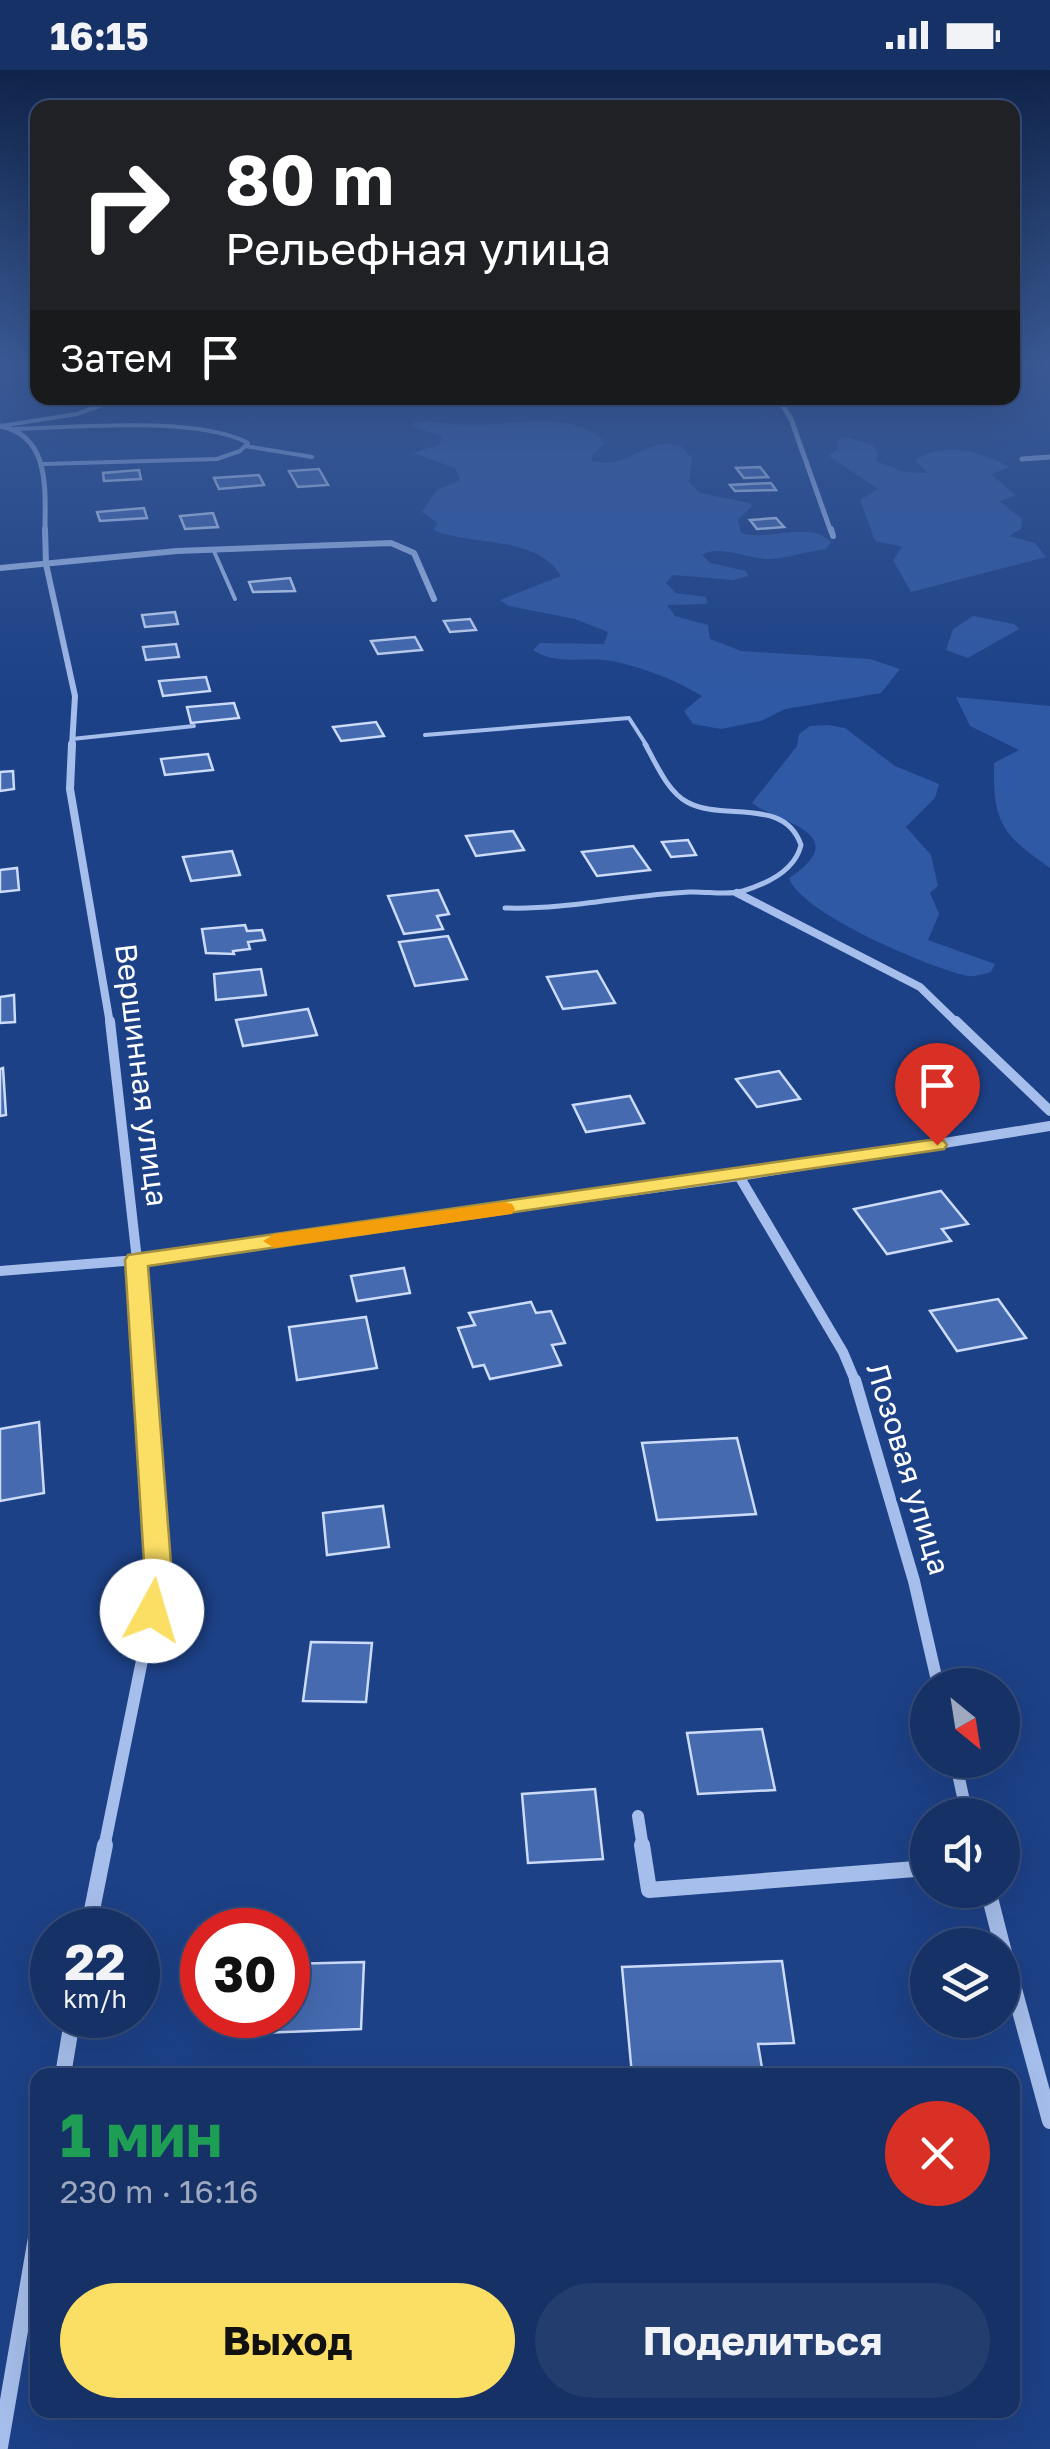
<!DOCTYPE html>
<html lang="ru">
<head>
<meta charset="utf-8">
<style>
  :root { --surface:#163165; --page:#233d6e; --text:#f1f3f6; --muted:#9ea9bf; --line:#354c79; --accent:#fbde64 }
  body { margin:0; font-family:"Golos Text",sans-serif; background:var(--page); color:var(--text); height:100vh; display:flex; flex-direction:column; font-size:38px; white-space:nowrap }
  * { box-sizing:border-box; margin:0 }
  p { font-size:32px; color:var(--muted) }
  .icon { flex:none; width:55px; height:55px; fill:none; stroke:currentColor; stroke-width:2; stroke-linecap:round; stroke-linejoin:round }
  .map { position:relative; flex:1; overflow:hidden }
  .sheet { position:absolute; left:30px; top:1998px; width:990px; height:350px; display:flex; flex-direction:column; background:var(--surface); border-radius:20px; box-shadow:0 10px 40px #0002,0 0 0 2px var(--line) }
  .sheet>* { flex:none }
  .top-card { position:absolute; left:30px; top:30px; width:990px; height:305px; border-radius:20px; box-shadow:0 10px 40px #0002,0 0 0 2px var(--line); background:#202124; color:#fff; overflow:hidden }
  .needle { width:65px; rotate:150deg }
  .controls { position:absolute; left:910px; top:1598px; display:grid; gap:20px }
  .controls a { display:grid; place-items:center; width:110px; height:110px; border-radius:50%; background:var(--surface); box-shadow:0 10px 40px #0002,0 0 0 2px var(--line); font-size:50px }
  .speed { position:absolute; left:30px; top:1838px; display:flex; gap:20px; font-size:50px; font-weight:700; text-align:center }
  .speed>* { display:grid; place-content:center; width:130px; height:130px; border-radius:50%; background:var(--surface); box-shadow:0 10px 40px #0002,0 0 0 2px var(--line); line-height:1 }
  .speed small { font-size:25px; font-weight:400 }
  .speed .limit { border:15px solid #d22; background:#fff; color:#111 }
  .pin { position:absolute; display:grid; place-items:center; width:85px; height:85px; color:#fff; margin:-102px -42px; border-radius:50% 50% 50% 0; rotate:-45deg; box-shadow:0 0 10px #0007 }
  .pin .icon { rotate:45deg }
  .me { position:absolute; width:110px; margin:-55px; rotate:6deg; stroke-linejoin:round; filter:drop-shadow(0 0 8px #0008) }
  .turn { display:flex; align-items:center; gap:35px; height:210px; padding:0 30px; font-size:45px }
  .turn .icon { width:130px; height:130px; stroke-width:2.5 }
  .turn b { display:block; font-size:70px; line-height:85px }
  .then { display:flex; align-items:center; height:95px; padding:0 30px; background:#0003; gap:20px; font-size:38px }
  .round { display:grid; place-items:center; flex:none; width:105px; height:105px; border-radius:52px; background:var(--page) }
  .overview { display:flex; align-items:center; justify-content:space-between; height:170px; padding:0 30px }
  h1 { font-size:60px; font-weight:700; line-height:75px; color:#1e9e55 }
  .action { display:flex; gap:20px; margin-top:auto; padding:20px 30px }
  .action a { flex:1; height:115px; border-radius:60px; background:var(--accent); color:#111; font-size:40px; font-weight:700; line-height:115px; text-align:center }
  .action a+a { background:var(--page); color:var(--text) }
  .status { display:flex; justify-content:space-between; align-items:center; height:70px; padding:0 50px; background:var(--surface); direction:ltr }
  .status svg { height:28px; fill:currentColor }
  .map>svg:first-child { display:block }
  .green { fill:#3059a5 }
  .building { fill:#456ab0; stroke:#cbdbf8; stroke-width:2.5 }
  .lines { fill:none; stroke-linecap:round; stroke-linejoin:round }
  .service-far1 { stroke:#a6beeb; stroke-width:4 }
  .service { stroke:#a6beeb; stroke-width:5 }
  .minor-far5 { stroke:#a6beeb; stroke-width:5 }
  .minor-far4 { stroke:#a6beeb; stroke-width:6 }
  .minor-far3 { stroke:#a6beeb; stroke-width:8 }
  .minor-far2 { stroke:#a6beeb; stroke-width:10 }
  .minor-far1 { stroke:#a6beeb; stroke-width:12 }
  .minor { stroke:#a6beeb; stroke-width:16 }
  .route { fill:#fbde64; stroke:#a39041; stroke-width:2.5 }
  .slow { fill:#f59e0b }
  .labels { text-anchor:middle; stroke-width:8; stroke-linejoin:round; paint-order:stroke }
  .street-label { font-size:30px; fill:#fff; stroke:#1d4187 }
</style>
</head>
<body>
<div class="status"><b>16:15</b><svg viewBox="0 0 49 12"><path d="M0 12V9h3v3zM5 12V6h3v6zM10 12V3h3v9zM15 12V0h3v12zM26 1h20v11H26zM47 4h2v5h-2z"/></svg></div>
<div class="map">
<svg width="1050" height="2379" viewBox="0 0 1050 2379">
  <rect width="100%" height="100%" fill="#1d4187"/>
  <!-- green -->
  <g class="green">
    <path d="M429 351C447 353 467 357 485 355 523 352 570 343 602 369L604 374 592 385V391C631 401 643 365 681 376L692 389 689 412 700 423 750 433 752 436 738 450 741 463C768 472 808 450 831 472L826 479C808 481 788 488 771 489 748 490 721 474 702 485L710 493 746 501 748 506 733 510 673 505 666 513 676 523 706 527 707 534 667 535 675 546 708 555 710 569 741 581 870 589 900 599 881 623 785 639 761 651 721 659 693 654 684 641 702 626C674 609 644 598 612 591 586 586 556 596 533 580L540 573 604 574 608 562 575 549 509 536 500 530 561 506C538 465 471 476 433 460L438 453 422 442 437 420 460 410 455 398 413 383 439 375 442 366 412 357 414 352Z"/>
    <path d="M845 367 874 375 878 385 876 391 904 402 928 403 915 390C948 371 978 381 1010 397L991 404 1016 426 999 431 1022 449 1021 459 1009 466 1035 473 1046 487 911 522 893 490 902 477 875 471 860 430 878 419 829 386 838 379 836 371Z"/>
    <polygon points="973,546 1014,554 1019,559 968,588 946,580 953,559"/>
    <path d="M956 627 1050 636V798C1002 764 993 754 994 693L1019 680 970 656Z"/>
    <path d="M828 655 845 658 895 696 939 714 935 728 906 757 931 785 938 816 930 823 939 844 928 870 995 894 991 902C983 904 975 907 968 906 930 898 800 843 789 808 857 763 776 752 752 733L797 676 799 664 810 656Z"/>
  </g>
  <!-- building -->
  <g class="building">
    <polygon points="760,397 768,407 744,408 736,398"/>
    <polygon points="319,399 328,415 298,417 289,401"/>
    <polygon points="139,400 141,409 104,411 103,403"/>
    <polygon points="259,405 264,415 219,419 214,408"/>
    <polygon points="771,413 776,420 735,421 730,415"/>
    <polygon points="144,438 147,448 100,451 97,442"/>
    <polygon points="213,443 218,457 185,459 180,446"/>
    <polygon points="776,448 784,457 757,459 750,450"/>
    <polygon points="290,508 295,521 253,522 249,512"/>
    <polygon points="175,542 178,554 145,557 142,545"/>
    <polygon points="470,549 476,560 450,562 444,551"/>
    <polygon points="415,567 422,580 378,584 371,571"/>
    <polygon points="176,574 179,587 146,590 143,577"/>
    <polygon points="206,607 210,621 163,626 159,611"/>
    <polygon points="234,633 239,648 191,653 187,637"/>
    <polygon points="376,652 384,666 341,671 333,657"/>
    <polygon points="208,684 213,700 165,705 161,689"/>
    <polygon points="13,701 14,719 0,721 0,702"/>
    <polygon points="513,761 524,780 476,786 466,766"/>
    <polygon points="688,770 696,785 671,787 662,772"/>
    <polygon points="633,776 650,800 597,806 582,782"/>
    <polygon points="232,781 240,805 191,811 183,787"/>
    <polygon points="17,798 19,820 0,822 0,800"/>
    <polygon points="438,820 449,844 437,846 443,859 404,864 388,826"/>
    <polygon points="245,855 247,861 262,860 265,870 248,872 250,879 233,881 234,884 206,883 202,859"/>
    <polygon points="448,866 467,909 415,916 399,872"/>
    <polygon points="261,899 266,925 216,930 214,904"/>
    <polygon points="597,901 615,933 563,939 547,907"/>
    <polygon points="14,925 15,952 0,953 0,927"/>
    <polygon points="308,939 317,965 243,976 236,950"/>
    <polygon points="3,998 6,1045 0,1046 0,999"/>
    <polygon points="779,1001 800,1029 757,1037 736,1009"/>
    <polygon points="630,1026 644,1053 586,1062 573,1035"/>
    <polygon points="941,1121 968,1154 942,1159 951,1171 887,1184 854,1139"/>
    <polygon points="404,1198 410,1223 357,1231 351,1206"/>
    <polygon points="998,1229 1026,1268 957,1281 930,1241"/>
    <polygon points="531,1232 536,1243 551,1241 565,1273 552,1275 561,1295 490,1309 484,1295 473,1297 458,1258 475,1255 469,1243"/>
    <polygon points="366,1247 377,1298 297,1310 289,1257"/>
    <polygon points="39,1352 44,1423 0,1431 0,1359"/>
    <polygon points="737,1368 756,1444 657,1450 642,1373"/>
    <polygon points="383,1436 389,1477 327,1485 323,1443"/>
    <polygon points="311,1572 372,1573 366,1632 303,1631"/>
    <polygon points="762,1659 775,1720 698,1724 687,1663"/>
    <polygon points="595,1719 603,1789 528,1793 522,1724"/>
    <polygon points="782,1891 794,1973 758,1974 763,2004 632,2005 622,1897"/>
    <polygon points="364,1892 361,1959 261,1963 262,1945 288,1945 288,1894"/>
  </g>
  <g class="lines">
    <!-- service-far1 -->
    <g class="service-far1">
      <polyline points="1,356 77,344 105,334"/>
      <path d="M15 359C74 357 198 346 248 373L240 381 217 389 44 394"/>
      <polyline points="245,376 312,387"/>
      <polyline points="213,479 235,529"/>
      <polyline points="425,665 629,648 647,676"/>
      <polyline points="72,669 194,656"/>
    </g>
    <!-- service -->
    <path class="service" d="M505 838C568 840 627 825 689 822 707 821 726 826 743 821 766 814 795 801 801 775 784 726 723 752 687 732 667 721 656 693 645 674"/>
    <!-- minor-far5 -->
    <g class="minor-far5">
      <polyline points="778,328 791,349 831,462"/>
      <path d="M0 356C51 366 45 421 45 462"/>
      <polyline points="1022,389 1050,387"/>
    </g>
    <!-- minor-far4 -->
    <g class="minor-far4">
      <polyline points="45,459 46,494 75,626 72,676"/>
      <polyline points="831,459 833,466"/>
      <polyline points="0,498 177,481 391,473 414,483 434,529"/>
    </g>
    <!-- minor-far3 -->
    <g class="minor-far3">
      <polyline points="72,674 70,719 110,954"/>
      <polyline points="737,823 920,917 958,954"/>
    </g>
    <!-- minor-far2 -->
    <g class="minor-far2">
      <polyline points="110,951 137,1190 145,1313"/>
      <polyline points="956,951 1050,1041"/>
      <polyline points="739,1106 843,1282 856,1313"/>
      <polyline points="0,1201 137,1190 739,1106 1050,1056"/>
    </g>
    <!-- minor-far1 -->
    <g class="minor-far1">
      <polyline points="855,1310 914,1511 938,1615"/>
      <polyline points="955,1690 967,1745"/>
      <polyline points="638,1746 643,1778"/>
      <polyline points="104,1778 152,1541 157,1493 145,1310"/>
    </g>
    <!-- minor -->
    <g class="minor">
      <polyline points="642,1775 649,1820 928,1798"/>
      <polyline points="988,1820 1002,1875"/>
      <polyline points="88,1860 105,1775"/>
      <polyline points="1002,1875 1050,2051"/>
      <polyline points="63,2005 73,1945"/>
      <polyline points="0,2377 38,2156"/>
    </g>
  </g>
  <!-- sky -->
  <linearGradient id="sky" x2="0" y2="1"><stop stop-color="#10244a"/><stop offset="0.47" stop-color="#3a5a96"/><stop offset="1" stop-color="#3a5a96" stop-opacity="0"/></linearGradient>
  <rect width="1050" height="628" fill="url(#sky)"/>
  <!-- route -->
  <polygon class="route" points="937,1069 944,1071 947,1075 944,1079 148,1196 171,1493 162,1549 152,1552 142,1549 138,1541 144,1493 125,1190 128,1185"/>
  <!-- slow -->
  <polygon class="slow" points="504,1132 512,1134 515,1139 512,1144 274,1178 263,1171 274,1164"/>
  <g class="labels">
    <!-- street labels -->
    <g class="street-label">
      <text transform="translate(141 1005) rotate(83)" y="10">Вершинная улица</text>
      <text transform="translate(908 1399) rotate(73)" y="10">Лозовая улица</text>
    </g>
  </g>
</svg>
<div class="controls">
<a><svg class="needle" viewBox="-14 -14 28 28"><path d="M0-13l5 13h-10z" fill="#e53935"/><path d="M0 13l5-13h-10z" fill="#9ea9bf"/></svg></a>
<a><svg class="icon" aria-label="sound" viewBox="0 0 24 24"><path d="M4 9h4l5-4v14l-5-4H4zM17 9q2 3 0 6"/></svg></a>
<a><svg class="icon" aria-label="layers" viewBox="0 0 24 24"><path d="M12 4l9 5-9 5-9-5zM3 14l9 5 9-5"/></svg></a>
</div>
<div class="speed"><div>22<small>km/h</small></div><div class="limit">30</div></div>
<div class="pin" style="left:937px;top:1075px;background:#d93025"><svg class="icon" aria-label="arrive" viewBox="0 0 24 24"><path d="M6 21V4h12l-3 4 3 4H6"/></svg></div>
<svg class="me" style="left:152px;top:1541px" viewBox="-20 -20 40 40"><circle r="19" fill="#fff"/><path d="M0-13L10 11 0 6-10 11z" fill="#fbde64"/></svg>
<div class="top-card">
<div class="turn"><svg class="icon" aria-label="right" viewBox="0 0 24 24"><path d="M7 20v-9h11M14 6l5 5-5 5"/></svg><div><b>80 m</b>Рельефная улица</div></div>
<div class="then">Затем<svg class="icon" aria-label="arrive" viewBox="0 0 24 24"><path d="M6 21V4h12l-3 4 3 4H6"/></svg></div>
</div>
<section class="sheet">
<div class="overview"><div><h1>1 мин</h1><p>230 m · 16:16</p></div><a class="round" style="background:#d93025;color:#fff"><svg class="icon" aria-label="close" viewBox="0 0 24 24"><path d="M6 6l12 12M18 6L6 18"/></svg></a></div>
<div class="action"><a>Выход</a><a>Поделиться</a></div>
</section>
</div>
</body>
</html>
